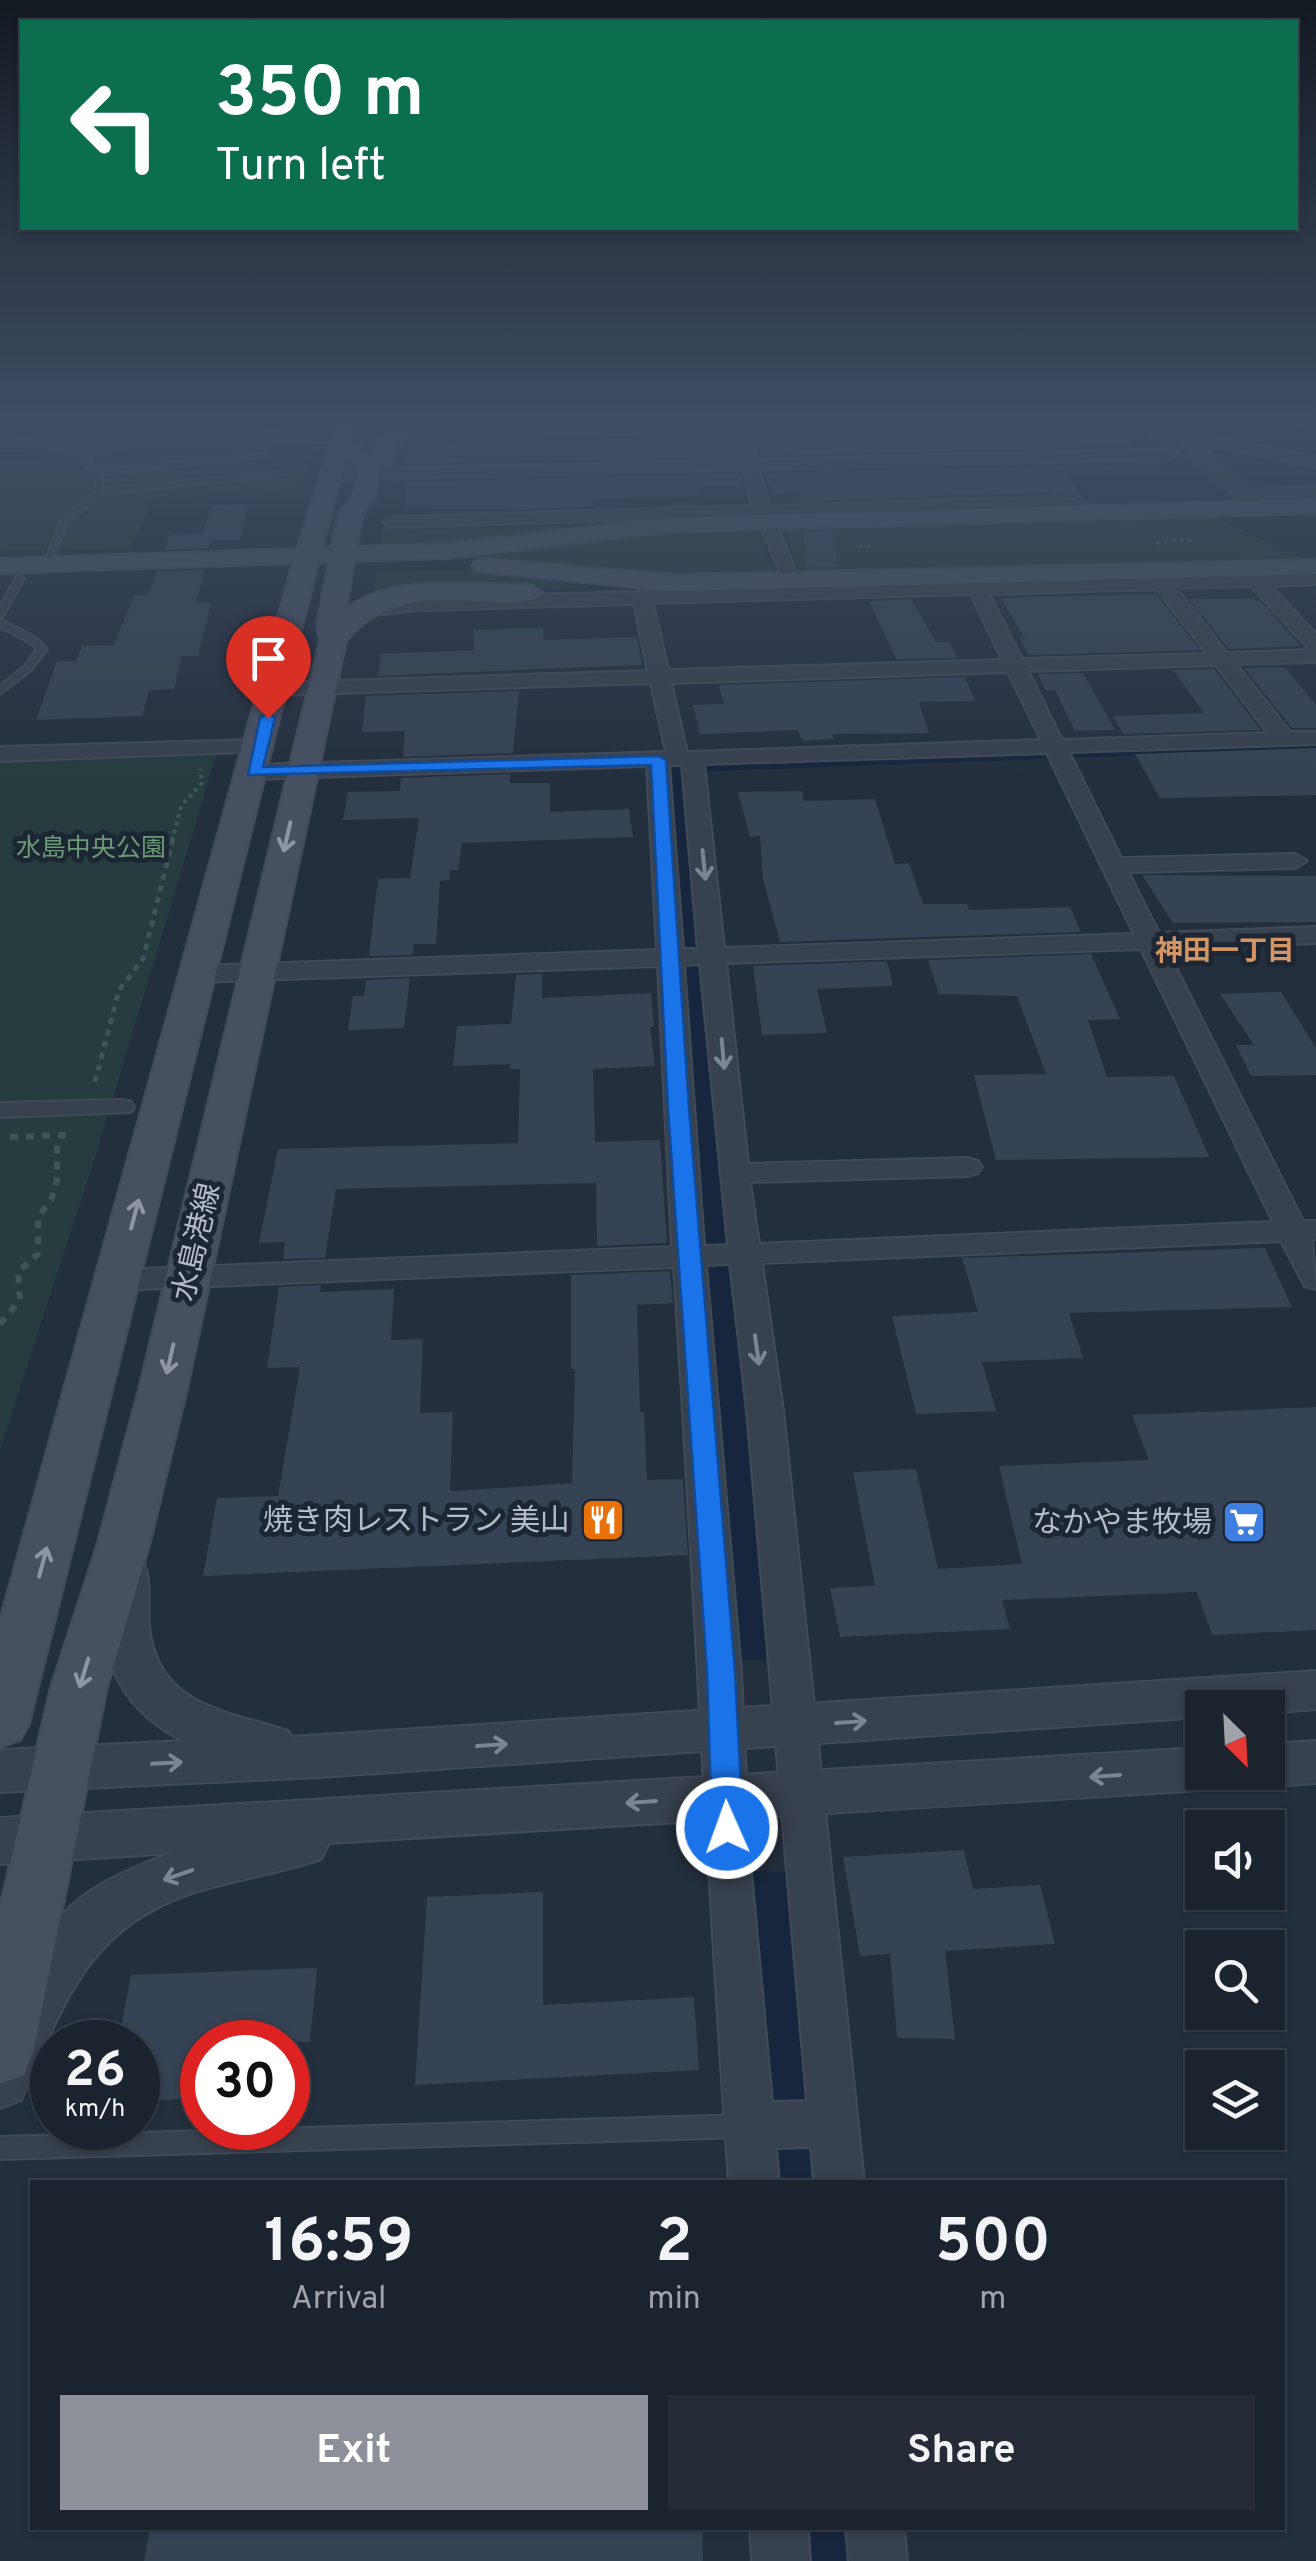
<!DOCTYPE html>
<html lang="en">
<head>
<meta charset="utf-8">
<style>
  :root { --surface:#1b232e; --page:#242b36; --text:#f1f3f6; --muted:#a0a4aa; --line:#39404a; --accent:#8c9099 }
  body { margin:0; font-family:Overpass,"Noto Sans JP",sans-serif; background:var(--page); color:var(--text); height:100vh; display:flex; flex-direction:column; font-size:38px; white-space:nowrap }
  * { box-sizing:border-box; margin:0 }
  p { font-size:32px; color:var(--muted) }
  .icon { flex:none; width:55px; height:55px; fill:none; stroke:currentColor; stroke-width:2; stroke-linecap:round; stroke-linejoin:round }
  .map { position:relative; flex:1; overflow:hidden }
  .drawer { position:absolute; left:30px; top:2180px; width:1255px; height:350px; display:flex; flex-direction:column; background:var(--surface); border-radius:0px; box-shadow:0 2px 8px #0004,0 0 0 2px var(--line) }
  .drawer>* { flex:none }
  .top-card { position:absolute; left:20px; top:20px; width:1278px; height:210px; border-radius:0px; box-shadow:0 2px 8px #0004,0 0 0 2px var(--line); background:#0b6e4f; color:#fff; overflow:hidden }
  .needle { width:65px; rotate:156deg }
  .controls { position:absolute; left:1185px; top:1690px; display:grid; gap:20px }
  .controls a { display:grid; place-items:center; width:100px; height:100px; border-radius:0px; background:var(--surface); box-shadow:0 2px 8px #0004,0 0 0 2px var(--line); font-size:50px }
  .speed { position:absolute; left:30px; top:2020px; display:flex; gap:20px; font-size:50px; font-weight:700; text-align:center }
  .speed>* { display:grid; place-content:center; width:130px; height:130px; border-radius:50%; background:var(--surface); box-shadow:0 2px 8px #0004,0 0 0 2px var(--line); line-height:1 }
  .speed small { font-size:25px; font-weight:400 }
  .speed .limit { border:15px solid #d22; background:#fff; color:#111 }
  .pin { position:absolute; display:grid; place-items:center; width:85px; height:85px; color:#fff; margin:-102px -42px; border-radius:50% 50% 50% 0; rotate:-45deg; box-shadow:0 0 10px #0007 }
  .pin .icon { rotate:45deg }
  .me { position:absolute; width:110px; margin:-55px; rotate:358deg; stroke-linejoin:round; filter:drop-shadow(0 0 8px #0008) }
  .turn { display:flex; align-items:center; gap:35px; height:210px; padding:0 30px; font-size:45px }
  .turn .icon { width:130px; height:130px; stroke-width:2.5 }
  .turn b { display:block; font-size:70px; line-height:85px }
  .eta { display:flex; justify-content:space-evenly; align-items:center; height:170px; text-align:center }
  .eta b { font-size:60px; font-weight:700; line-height:70px }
  .button { display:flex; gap:20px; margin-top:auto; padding:20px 30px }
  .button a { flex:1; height:115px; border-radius:0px; background:var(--accent); color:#fff; font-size:40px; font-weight:700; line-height:115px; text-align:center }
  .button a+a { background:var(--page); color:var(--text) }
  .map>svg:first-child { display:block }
  .green { fill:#263c3f }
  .water { fill:#17263c }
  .building { fill:#364354 }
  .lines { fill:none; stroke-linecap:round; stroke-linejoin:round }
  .service-casing { stroke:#414a57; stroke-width:4 }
  .pedestrian-casing { stroke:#414a57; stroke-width:4 }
  .minor-casing { stroke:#414a57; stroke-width:4 }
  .tertiary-casing { stroke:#414a57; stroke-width:4 }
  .secondary-casing { stroke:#414a57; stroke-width:4 }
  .path-far2 { stroke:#3f5557; stroke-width:4; stroke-dasharray:4 4; stroke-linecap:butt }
  .path-far1 { stroke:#3f5557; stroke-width:5; stroke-dasharray:6 6; stroke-linecap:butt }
  .path { stroke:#3f5557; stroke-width:6; stroke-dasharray:8 8; stroke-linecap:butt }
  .service { fill:#38414e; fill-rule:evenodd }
  .pedestrian { fill:#38414e; fill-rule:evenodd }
  .minor { fill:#38414e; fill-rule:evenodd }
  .tertiary { fill:#38414e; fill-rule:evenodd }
  .secondary { fill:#465061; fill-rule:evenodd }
  .path-bridge { stroke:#3f5557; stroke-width:4; stroke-dasharray:4 4; stroke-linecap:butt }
  .oneway { stroke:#8e96a5 }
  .oneway2 { stroke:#7c8592 }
  .route { fill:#1a73e8; stroke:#114b97; stroke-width:2.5 }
  .labels { text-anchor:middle; stroke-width:10; stroke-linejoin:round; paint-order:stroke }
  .far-park-label { font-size:25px; fill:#6b9a76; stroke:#1d2633 }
  .far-neighbourhood-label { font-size:28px; font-weight:bold; fill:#d59563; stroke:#1d2633 }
  .street-label { font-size:30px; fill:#b4bcc9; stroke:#1d2633 }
  .poi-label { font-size:30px; fill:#b4bcc9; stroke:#1d2633; text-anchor:end }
</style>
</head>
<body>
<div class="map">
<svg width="1316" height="2561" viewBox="0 0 1316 2561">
  <rect width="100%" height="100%" fill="#242f3e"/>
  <!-- green -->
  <g class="green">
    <polygon points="425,417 554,417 556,428 427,431"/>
    <polygon points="305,439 316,444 301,494 153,497 131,548 0,552 0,461 41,460 50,446"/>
    <polygon points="1215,517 1303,559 815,572 797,567 785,530 1039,519"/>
    <polygon points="384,523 426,529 590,527 495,543 381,550"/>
    <polygon points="738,529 761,533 771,570 763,573 643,576 486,558 377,561 378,556 588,533"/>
    <polygon points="476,570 590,588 421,592 372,600 376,572"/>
    <polygon points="217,753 95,1157 0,1450 0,759"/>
  </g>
  <!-- water -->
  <g class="water">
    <polygon points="1316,743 1316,749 685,772 699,958 769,1659 737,1661 670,766"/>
    <polygon points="786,1871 814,2182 778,2182 752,1872"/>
    <polygon points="807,2528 844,2528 847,2561 810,2561"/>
  </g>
  <!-- building -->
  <g class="building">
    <polygon points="0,417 63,417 54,433 0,434"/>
    <polygon points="1110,420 1134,446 760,456 754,434 1080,426 1090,421"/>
    <polygon points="731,435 736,456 407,464 409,443"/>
    <polygon points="1150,463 1155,469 1065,472 1084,499 1047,492 801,501 800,492 773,493 764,473"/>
    <polygon points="740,473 743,485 696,486 699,497 594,499 595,506 515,509 428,509 428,505 405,505 406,482"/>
    <polygon points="248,504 240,540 210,540 209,548 164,550 170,534 203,533 212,505"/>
    <polygon points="834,531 837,567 806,568 803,532"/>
    <polygon points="204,570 196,603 211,603 198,656 182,656 174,689 149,690 142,716 36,720 57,661 76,661 82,646 114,645 134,595 148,595 157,571"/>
    <polygon points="1156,594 1200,650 1028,655 1020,639 1025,639 1001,598"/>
    <polygon points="1252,598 1261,602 1301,646 1229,649 1189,599"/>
    <polygon points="911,599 936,642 950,642 957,658 896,659 869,601"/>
    <polygon points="543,628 544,640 637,637 642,665 378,676 381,654 474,650 473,630"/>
    <polygon points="1285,667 1316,705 1316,728 1292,728 1244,668"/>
    <polygon points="1214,669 1261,730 1123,734 1113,716 1204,713 1173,670"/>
    <polygon points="1083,673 1115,730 1075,731 1055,690 1045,690 1038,674"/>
    <polygon points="965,677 975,701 919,702 929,733 832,734 834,739 802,741 798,730 700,734 693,705 724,704 719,685"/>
    <polygon points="519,691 513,753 403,757 405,731 362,732 366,696"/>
    <polygon points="1316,748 1316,795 1160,798 1135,754"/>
    <polygon points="510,774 510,783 550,783 550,812 629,809 633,837 462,843 458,870 450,870 449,880 440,881 436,944 414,944 412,955 369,956 378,879 410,878 419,818 343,820 348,792 400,791 401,778"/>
    <polygon points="802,791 804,801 875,799 895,864 909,863 923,904 967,904 969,910 1070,907 1081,932 780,942 763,879 760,836 750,837 738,792"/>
    <polygon points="1142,875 1316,876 1316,922 1173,923"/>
    <polygon points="1091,954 1120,1019 1088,1020 1107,1077 1174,1076 1209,1157 996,1160 974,1075 1046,1074 1017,996 939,994 928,960"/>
    <polygon points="887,961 893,986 817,989 827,1033 762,1035 753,966"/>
    <polygon points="542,974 542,998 651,993 654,1027 650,1027 655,1066 593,1069 595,1142 660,1140 667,1243 597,1246 596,1183 336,1189 325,1258 283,1259 285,1242 259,1243 278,1149 518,1143 520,1069 510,1069 510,1064 453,1066 457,1026 511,1024 516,975"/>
    <polygon points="410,978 404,1028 348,1030 353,996 364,996 366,980"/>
    <polygon points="1281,992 1316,1048 1316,1075 1251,1076 1236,1045 1254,1045 1220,994"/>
    <polygon points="1265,1248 1292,1307 1069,1313 1083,1358 982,1362 996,1411 916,1414 892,1316 978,1312 962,1258"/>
    <polygon points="670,1271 673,1303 637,1305 640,1412 644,1412 647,1480 683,1479 688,1555 203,1576 217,1498 278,1496 300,1367 267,1368 279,1287 321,1285 320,1292 394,1289 391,1340 423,1339 420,1413 453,1412 450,1490 455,1491 572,1483 575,1369 571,1369 571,1275"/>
    <polygon points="1316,1407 1316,1630 1212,1635 1197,1592 1002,1600 1010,1629 840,1637 830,1588 875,1586 853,1472 916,1469 938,1569 1022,1564 999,1466 1149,1460 1132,1415"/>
    <polygon points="964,1850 973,1889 1040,1885 1055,1944 945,1951 955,2039 897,2038 890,1954 860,1956 843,1857"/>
    <polygon points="543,1892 543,2005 694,1997 699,2070 415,2085 427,1897"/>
    <polygon points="317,1968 310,2042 202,2042 202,2098 138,2101 138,2042 118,2042 131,1975"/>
    <polygon points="150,2528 702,2528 703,2561 144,2561"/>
  </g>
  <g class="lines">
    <!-- service casing -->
    <g class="service-casing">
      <g id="service">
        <polygon points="89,440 93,442 90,461 99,470 263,454 267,456 101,474 103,489 282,472 286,474 102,494 68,522 50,564 43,566 62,519 96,491 93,473 82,462 85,442"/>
        <polygon points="17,576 24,578 4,614 0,617 0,606"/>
        <polygon points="0,619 36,638 47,649 31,670 0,694 0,686 25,666 37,649 29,642 2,628"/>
        <polygon points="746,2115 754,2118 757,2126 754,2134 746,2137 0,2159 0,2137"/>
      </g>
    </g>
    <!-- pedestrian casing -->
    <g class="pedestrian-casing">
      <g id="pedestrian">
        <polygon points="1316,487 1316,495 1265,496 1259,492 1265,488"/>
        <polygon points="123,1100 131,1102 134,1107 131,1112 0,1117 0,1103"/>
      </g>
    </g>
    <!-- minor casing -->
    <g class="minor-casing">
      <g id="minor">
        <path d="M731 417H746L757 460 1172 449 1180 454 1172 459 759 469 769 506 1060 497 1122 513 1114 518 1060 507 773 516 801 584 798 588 1316 574V584L1271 586 1316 634V662L1236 664 1290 732H1316V744L1069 752 1121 858 1295 854 1307 861 1295 868 1128 872 1159 933 1316 927V943L1166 948 1303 1221H1316V1239L1312 1240 1316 1289 1305 1286 1281 1241 762 1263 783 1410 864 2182H814L811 2147 776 2148 779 2182H729C707 1877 694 1572 674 1267L117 1290 106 1287 101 1280 106 1273 117 1270 672 1247 658 966 199 982 186 974 199 966 657 950 647 766 254 779 243 772 254 765 666 752 651 683 276 695 266 689 276 683 648 671 634 604 419 610 366 616 357 610 366 604 419 598 787 588 756 516 392 527 383 522 392 517 752 506 743 469 329 480 321 475 329 470 741 460ZM1251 586 1309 649 1313 650 1227 653 1176 588ZM1157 589 1207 654 1022 659 989 594ZM971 594 1002 660 668 670 653 603ZM1216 665 1268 733 1062 740 1028 671ZM1008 672 1041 740 687 752 671 683ZM1047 753 1134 934 724 948 704 764ZM669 765H682L698 949H683ZM1141 949 1273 1222 759 1244 750 1182 967 1176 978 1173 982 1167 978 1161 967 1158 748 1164 726 963ZM700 964 728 1245 704 1246 684 965ZM730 1264 747 1410 807 2101 772 2102 750 1861 741 1672 706 1265Z"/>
        <polygon points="1155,431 1204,434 1316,457 1316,467 1204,444 1150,439 1150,433"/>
        <polygon points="260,740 268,741 271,746 268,751 0,761 0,747"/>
        <polygon points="750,2528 808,2528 810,2561 752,2561"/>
        <polygon points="846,2528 904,2528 907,2561 849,2561"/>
      </g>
    </g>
    <!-- tertiary casing -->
    <g class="tertiary-casing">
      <g id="tertiary">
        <polygon points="841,417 1089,417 1080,422 0,450 0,438"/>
        <polygon points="1153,417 1173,417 1264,504 1267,508 1264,512 1250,512"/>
        <path d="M124 1553 141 1558C153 1579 147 1603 149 1627 158 1707 227 1711 288 1731L291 1737 1316 1671V1709L1268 1713V1708H1202V1717L319 1777 0 1792V1750L184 1741C129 1715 99 1664 100 1603 100 1586 99 1573 107 1558Z"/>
        <polygon points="1316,1741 1316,1783 1268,1786 1250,1780 1246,1772 1268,1772 1268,1744"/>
        <path d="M1202 1748V1772H1226L1220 1784 1202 1790C911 1810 620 1824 329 1843L321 1859C280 1873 237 1879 195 1892 87 1926 63 2006 21 2100L0 2108C0 2078 0 2044 0 2015 2 2001 13 1985 20 1973 57 1903 101 1878 173 1853L0 1864V1818Z"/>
      </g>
    </g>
    <!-- secondary casing -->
    <g class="secondary-casing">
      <g id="secondary">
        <path d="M339 417H359L352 439 372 456 378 436 406 428 417 434 396 445 392 463 379 472 375 497 363 514 357 547 446 544 665 518 1316 499V513L665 532 446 558 354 561 346 609C394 572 474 585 530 585L543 593C517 622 404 567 346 641L187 1389 149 1546 107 1687 33 2053 24 2075 0 2084V1908L51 1687 97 1546 139 1389 320 640 317 625 329 562 318 563 29 1724 20 1740 0 1747V1620L293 563 0 573V559L297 549ZM346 457 358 474 353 496 339 513 332 547 322 548Z"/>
        <polygon points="484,559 674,575 1316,560 1316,574 674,591 475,571 472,566 475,561"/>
      </g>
    </g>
    <!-- path-far2 -->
    <g class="path-far2">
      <polyline points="1273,417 1316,431"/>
      <polyline points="1156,543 1176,539 1193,542"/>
      <polyline points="172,841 181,806 202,783 200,769"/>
    </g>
    <!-- path-far1 -->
    <g class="path-far1">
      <polyline points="95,1082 119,990 143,959 173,839"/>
      <polyline points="60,1137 66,1135"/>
    </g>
    <!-- path -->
    <g class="path">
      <polyline points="10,1137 66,1135"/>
      <polyline points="0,1324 20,1300 18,1272 38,1254 38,1217 51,1200 57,1181 57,1138"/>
    </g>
    <!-- service -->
    <use href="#service" class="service"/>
    <!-- pedestrian -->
    <use href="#pedestrian" class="pedestrian"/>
    <!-- minor -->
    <use href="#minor" class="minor"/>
    <!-- tertiary -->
    <use href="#tertiary" class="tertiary"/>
    <!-- secondary -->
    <use href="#secondary" class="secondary"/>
    <!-- path-bridge -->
    <g class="path-bridge">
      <polyline points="332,419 365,419"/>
      <polyline points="859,546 873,546"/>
    </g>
  </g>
  <!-- one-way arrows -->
  <defs><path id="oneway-shaft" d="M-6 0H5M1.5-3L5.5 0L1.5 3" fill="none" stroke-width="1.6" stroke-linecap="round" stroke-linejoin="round" transform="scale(2.5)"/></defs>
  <g class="oneway">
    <use href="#oneway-shaft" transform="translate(287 837) rotate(103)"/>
    <use href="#oneway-shaft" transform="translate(135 1214) rotate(-75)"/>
    <use href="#oneway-shaft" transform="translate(170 1359) rotate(103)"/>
    <use href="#oneway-shaft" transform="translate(43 1562) rotate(-75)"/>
    <use href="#oneway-shaft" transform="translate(84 1673) rotate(107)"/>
  </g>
  <g class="oneway2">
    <use href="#oneway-shaft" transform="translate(704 865) rotate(84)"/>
    <use href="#oneway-shaft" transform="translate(723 1054) rotate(85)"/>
    <use href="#oneway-shaft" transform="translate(757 1350) rotate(82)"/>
    <use href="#oneway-shaft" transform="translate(851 1722) rotate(-4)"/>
    <use href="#oneway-shaft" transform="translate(492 1745) rotate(-4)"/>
    <use href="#oneway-shaft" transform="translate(167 1763) rotate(-3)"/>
    <use href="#oneway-shaft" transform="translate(1105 1776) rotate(176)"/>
    <use href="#oneway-shaft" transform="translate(641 1802) rotate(176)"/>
    <use href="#oneway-shaft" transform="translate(178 1875) rotate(161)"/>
  </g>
  <!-- sky -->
  <linearGradient id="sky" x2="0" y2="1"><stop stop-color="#141a22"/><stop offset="0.54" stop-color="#3f4d63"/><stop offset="1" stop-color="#3f4d63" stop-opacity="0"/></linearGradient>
  <rect width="1316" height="776" fill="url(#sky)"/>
  <!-- route -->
  <polygon class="route" points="268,713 275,718 263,767 658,756 666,760 689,1108 735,1672 743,1828 738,1837 727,1841 716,1837 712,1828 707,1672 668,1108 651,765 248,775 260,718"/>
  <!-- icons -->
  <defs>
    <g id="restaurant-square" transform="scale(2.25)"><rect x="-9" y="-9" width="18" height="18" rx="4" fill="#e8710a" stroke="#1d2633"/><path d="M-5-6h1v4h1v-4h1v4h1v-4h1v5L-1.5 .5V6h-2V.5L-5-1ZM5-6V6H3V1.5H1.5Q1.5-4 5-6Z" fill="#fff"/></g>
    <g id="supermarket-square" transform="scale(2.25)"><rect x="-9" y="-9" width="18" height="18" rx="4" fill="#3f7fe0" stroke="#1d2633"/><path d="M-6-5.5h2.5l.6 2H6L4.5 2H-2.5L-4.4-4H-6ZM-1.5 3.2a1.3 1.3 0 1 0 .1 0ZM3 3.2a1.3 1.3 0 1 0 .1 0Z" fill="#fff"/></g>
  </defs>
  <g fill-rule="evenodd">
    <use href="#restaurant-square" x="603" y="1520"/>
    <use href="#supermarket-square" x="1244" y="1522"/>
  </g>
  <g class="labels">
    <!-- far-park labels -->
    <g class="far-park-label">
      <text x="91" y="856">水島中央公園</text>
    </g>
    <!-- far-neighbourhood labels -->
    <g class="far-neighbourhood-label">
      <text x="1225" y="960">神田一丁目</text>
    </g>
    <!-- street labels -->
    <g class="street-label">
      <text transform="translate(196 1242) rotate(-77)" y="10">水島港線</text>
    </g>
    <!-- poi labels -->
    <g class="poi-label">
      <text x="570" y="1530">焼き肉レストラン 美山</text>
      <text x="1212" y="1532">なかやま牧場</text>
    </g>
  </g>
</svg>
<div class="controls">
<a><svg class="needle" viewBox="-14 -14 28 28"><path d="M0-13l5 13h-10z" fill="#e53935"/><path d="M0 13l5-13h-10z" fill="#a0a4aa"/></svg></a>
<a><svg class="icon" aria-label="sound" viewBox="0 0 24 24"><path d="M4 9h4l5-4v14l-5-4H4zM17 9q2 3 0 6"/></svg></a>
<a><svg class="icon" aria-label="search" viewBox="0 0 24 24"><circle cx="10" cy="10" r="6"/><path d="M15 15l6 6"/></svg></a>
<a><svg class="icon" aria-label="layers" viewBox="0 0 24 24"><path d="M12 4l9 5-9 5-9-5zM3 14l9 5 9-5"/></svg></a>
</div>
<div class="speed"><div>26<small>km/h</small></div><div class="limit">30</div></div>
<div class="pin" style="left:268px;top:718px;background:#d93025"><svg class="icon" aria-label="arrive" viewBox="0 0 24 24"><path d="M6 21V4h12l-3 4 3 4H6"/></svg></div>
<svg class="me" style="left:727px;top:1828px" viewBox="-20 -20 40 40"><circle r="17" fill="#1a73e8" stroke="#fff" stroke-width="3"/><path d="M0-11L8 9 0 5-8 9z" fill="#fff"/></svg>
<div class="top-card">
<div class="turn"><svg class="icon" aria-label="left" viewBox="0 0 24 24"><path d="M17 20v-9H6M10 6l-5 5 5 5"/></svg><div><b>350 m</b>Turn left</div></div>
</div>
<section class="drawer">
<div class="eta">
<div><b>16:59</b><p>Arrival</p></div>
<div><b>2</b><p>min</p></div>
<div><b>500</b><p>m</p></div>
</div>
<div class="button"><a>Exit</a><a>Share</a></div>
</section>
</div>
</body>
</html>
